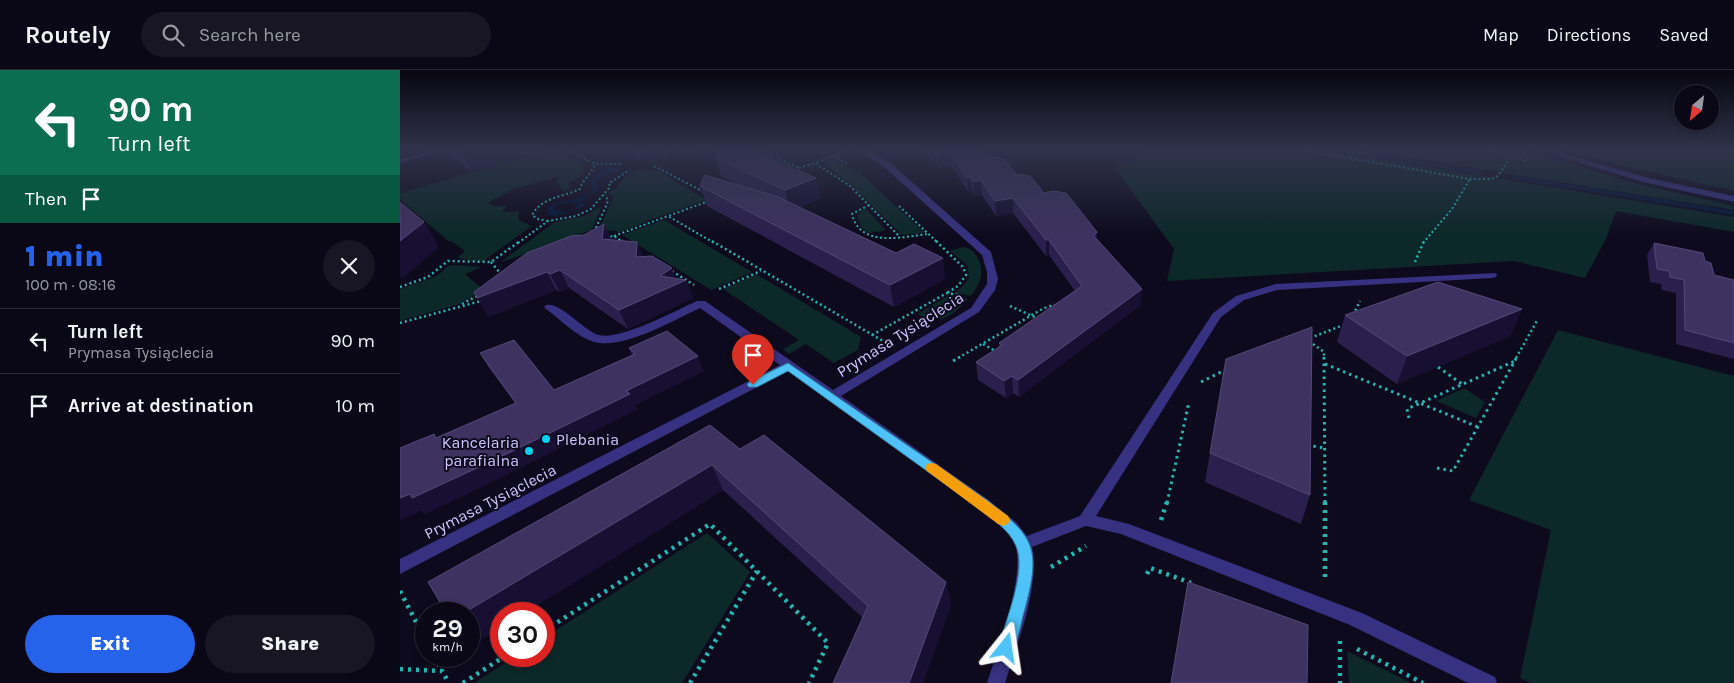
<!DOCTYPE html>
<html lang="en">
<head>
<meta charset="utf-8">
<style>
  :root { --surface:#0a0816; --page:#181623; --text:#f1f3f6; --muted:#999aa1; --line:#2a2935; --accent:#2563eb }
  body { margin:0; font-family:Karla,sans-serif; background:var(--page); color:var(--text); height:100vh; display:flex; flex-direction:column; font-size:19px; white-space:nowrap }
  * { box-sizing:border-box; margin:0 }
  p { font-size:16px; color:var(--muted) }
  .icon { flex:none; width:28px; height:28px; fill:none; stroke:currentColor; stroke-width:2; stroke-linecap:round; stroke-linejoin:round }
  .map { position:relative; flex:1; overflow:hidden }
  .side { display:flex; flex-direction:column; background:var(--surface); width:400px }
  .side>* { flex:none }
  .top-card { background:#0b6e4f; color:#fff; overflow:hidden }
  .needle { width:32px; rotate:209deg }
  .tools { position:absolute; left:1274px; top:15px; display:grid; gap:10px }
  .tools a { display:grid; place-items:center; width:45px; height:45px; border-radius:50%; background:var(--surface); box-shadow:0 2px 8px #0003,0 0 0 1px var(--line); font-size:25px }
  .speed { position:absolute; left:15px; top:532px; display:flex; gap:10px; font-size:25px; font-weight:700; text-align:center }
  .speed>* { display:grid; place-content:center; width:65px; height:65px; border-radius:50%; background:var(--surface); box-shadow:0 2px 8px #0003,0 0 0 1px var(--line); line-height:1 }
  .speed small { font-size:12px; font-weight:400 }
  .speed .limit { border:8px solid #d22; background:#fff; color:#111 }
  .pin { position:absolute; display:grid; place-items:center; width:42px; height:42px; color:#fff; margin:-51px -21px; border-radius:50% 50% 50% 0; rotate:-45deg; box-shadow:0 0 5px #0007 }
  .pin .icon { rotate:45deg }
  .me { position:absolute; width:55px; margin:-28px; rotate:15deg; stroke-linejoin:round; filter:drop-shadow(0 0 4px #0008) }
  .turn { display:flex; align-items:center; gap:18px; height:105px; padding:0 25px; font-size:22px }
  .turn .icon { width:65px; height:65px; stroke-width:2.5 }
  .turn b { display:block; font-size:35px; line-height:42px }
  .then { display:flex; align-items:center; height:48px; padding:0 25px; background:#0003; gap:10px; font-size:19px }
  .round { display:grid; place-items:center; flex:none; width:52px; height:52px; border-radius:26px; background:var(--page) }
  .overview { display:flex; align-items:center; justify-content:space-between; height:85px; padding:0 25px }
  h1 { font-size:30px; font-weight:800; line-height:38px; color:var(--accent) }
  .action { display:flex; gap:10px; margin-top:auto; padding:10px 25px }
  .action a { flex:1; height:58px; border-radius:30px; background:var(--accent); color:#fff; font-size:20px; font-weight:800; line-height:58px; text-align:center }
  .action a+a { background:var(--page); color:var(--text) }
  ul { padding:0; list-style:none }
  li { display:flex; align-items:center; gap:15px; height:65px; padding:0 25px; border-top:1px solid var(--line) }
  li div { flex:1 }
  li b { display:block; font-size:19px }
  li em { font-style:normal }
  header { display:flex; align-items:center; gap:30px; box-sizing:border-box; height:70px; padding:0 25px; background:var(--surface); border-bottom:1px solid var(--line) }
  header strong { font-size:24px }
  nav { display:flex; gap:28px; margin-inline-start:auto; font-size:18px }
  .search { width:350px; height:45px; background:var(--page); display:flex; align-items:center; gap:12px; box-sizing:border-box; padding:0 18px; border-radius:28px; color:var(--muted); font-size:19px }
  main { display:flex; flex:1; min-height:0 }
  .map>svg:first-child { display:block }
  .green { fill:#0c2828 }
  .water { fill:#05173b }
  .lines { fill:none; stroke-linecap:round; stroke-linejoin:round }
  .stream { fill:#05173b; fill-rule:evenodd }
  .path-far3 { stroke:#23b6b3; stroke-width:2; stroke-dasharray:2 2.5; stroke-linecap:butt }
  .path-far2 { stroke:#23b6b3; stroke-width:2.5; stroke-dasharray:2 3; stroke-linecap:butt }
  .path-far1 { stroke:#23b6b3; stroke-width:3; stroke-dasharray:2.5 4; stroke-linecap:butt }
  .path { stroke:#23b6b3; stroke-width:4.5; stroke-dasharray:3 5; stroke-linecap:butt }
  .minor { fill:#363180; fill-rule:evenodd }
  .wall { fill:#2b204d }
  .shaded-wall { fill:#181032 }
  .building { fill:#3d3260; stroke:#544979 }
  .route { fill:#4fc3f7; stroke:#337fa1 }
  .slow { fill:#f59e0b }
  .poi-dot { fill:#00d1f1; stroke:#0e0a1d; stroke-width:2 }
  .labels { text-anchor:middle; stroke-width:4; stroke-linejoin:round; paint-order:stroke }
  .street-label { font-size:16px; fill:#cfc6ff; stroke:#0e0a1d }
  .poi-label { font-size:16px; fill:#cfc6ff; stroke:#0e0a1d; text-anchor:start }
</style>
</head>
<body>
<header>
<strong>Routely</strong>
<div class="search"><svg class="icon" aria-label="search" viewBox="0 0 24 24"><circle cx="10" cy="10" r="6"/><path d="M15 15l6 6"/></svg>Search here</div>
<nav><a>Map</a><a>Directions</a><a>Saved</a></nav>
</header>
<main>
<section class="side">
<div class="top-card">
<div class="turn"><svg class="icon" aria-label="left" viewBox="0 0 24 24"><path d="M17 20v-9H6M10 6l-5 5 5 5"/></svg><div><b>90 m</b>Turn left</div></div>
<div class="then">Then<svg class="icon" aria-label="arrive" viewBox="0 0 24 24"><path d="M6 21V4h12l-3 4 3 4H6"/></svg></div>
</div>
<div class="overview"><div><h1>1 min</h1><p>100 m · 08:16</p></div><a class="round"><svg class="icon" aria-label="close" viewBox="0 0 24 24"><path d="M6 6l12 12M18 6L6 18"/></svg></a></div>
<ul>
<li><svg class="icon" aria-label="left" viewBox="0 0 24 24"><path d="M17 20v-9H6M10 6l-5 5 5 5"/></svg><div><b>Turn left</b><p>Prymasa Tysiąclecia</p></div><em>90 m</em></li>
<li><svg class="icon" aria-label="arrive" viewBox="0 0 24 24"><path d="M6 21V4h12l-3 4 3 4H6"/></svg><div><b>Arrive at destination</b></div><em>10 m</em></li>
</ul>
<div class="action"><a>Exit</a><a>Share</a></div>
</section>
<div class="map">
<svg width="1334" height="613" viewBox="0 0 1334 613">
  <rect width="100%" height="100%" fill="#0e0a1d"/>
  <!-- green -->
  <g class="green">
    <polygon points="150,80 155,80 183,94 184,104 168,114 171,117 168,120 163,121 156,110 159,109 159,106 112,120 87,133 93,134 91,136 107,136 102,142 119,141 118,147 119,150 132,156 82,192 57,188 65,181 51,171 48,171 0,129 0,123"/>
    <polygon points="752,80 923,80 1334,147 1334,162 1216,141 1206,169 1185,208 1114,191 767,211 774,179 715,98"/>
    <polygon points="962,80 1122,80 1234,113 1334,136 1334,140"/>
    <polygon points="1164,80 1334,80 1334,121 1232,98"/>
    <polygon points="433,89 459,102 525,163 502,165 449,113 423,93"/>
    <path d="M240 100 258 101 307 130 247 151 219 163 216 161 199 160 213 128 208 122 218 118C221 107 229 102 240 100Z"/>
    <polygon points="202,136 192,160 99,193 155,152 184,146"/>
    <polygon points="465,138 485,159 484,161 468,163 461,157 457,145"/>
    <polygon points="264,150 352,202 311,220 222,165"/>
    <path d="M563 177C570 178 572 180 576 185 586 200 581 213 571 226L554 223 561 218 569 208 567 195 550 181Z"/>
    <polygon points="55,195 82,197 65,204 80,217 95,212 60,234 0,251 0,219 37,206 48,196"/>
    <polygon points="356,204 461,267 458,280 434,293 406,274 389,284 383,279 399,270 323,219"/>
    <path d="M549 225 568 229C552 247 540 255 517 244Z"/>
    <polygon points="1158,260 1334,306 1334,613 1131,613 1120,608 1151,460 1069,430"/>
    <polygon points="1064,318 1085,332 1076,348 1036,331"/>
    <polygon points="307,463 350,502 282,613 74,613 116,586 144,586 144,568"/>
    <polygon points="947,581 1011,613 949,613"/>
  </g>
  <!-- water -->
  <path class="water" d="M210 97 219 98 220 101C210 105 202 103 195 113L200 119C195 125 185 126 181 132L187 134 178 140 175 138 177 135 176 133 169 132 155 135 154 139 162 142H172L156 145H148V142H145L148 140 147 138 158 132 172 130 192 122 193 120 190 113C195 105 201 100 210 97Z"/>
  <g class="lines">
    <!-- stream -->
    <g class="stream">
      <polygon points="939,80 951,80 1082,101 1085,103 1082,105 942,82"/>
      <polygon points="1117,106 1334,141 1334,145 1115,109 1114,108"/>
    </g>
    <!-- path-far3 -->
    <g class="path-far3">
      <polyline points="168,80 195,94 221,94"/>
      <polyline points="280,80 293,80"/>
      <polyline points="359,80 399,98"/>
      <polyline points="901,80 1070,109 1091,109 1098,106 1115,80"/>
      <polyline points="1085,80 1111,84 1126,91"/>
      <polyline points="444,82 415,93 450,116 500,167"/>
      <polyline points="263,86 270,80"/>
      <polyline points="433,86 448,94"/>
      <polyline points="254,96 304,122"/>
      <polyline points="399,98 415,93"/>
      <polyline points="309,131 268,146 314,173"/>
      <path d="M469 135 452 144C460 178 502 167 528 164"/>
      <polyline points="499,136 538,173"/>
      <path d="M148 151 138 149 132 145C142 127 163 127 180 119 183 109 192 104 195 94"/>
      <polyline points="194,162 207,134 208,130 205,125"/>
      <polyline points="214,166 268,146"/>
      <polyline points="206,167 214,166 223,172"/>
      <polyline points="118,173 148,151 176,146 191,139 210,117 209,113 230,100"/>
      <polyline points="1023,173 1052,139 1070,109"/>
    </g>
    <!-- path-far2 -->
    <g class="path-far2">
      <polyline points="312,171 483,271"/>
      <polyline points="536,171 563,197 566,205 558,216 547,223"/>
      <polyline points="91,192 100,203"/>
      <polyline points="1015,192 1024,171"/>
      <polyline points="272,201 294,215"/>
      <polyline points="0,217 28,207 48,191 91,192 120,171"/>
      <polyline points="319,219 361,201"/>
      <polyline points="62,234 79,225"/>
      <polyline points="610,236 639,249"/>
      <polyline points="953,245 960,231"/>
      <polyline points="0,253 81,231"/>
      <polyline points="472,265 547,223 559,225"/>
      <polyline points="910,268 946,254"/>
      <polyline points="909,271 924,282 924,288"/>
      <polyline points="583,274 597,282"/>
      <polyline points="558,288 644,238 655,235"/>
      <polyline points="1116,288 1138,249"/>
    </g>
    <!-- path-far1 -->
    <g class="path-far1">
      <polyline points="924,287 925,433"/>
      <polyline points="553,291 560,287"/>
      <polyline points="925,294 1078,357"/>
      <polyline points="1038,297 1062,314"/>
      <polyline points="801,312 827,299"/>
      <polyline points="1009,348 1007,339 1115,291"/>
      <polyline points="907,375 924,378"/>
      <polyline points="1037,398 1053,401 1117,287"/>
      <polyline points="767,433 789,332"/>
    </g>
    <!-- path -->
    <g class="path">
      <polyline points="925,432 925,511"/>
      <polyline points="761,450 767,432"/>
      <polyline points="651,497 686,476"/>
      <polyline points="747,504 750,498 791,513"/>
      <polyline points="0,521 26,571"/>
      <polyline points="144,561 310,454 428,573 409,613"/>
      <polyline points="940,571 940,613"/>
      <polyline points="957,579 1023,613"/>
      <polyline points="34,586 42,601"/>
      <polyline points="0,599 42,601 49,613"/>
      <polyline points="63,613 105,586"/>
      <polyline points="290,613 357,501"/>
    </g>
    <!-- minor -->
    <g class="minor">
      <polygon points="34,80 46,80 0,93 0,89"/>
      <polygon points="240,80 248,80 241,87 235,87 234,85"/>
      <path d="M458 80H467L488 91 591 182 598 209 595 220 579 242 441 326 587 429 616 452 627 466 680 446 813 243 836 226 876 214 1096 203 1097 205 1096 207 1092 208 877 220 844 230 821 247 696 446 729 454 962 543 1095 607 1097 613H1068L950 555 721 464 686 456 632 477C640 518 617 574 605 613H587C597 581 626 506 615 474 610 459 589 447 577 437L388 301 0 504V489L380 295 300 238C274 250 223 280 194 272 177 267 161 250 146 239L144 237 146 235C160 231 184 261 199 265 219 271 277 240 297 231H305L433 320 571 238 587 214V202L582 185 482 95Z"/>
      <polygon points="1139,80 1150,80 1248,108 1334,126 1334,132 1243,112"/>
    </g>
  </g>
  <!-- wall -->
  <g class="wall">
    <polygon points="43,80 146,80 72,101 44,82"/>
    <polygon points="525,80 581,80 588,88 616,104 644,123 697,169 740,235 619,327 613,323 606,328 578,310 576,292 599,277 599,273 675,221 649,185 646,186 613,143 596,146 582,125 574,126 572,121 568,122 552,96 539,98 537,95 534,95"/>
    <polygon points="316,88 416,108 421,128 399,137 545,209 494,237 307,136 300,116 341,116 321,106"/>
    <polygon points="204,154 211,170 237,172 243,187 276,209 286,210 293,228 228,259 169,218 160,222 156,220 88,247 184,165"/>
    <polygon points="1254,173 1305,191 1314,205 1334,210 1334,289 1276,274 1276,223 1262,220 1261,214 1250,212 1247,185"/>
    <polygon points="1122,239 1110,266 997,314 937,272 945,245"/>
    <polygon points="229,278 304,301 235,335 237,339 101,407 25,444 22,440 0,450 0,378 34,364 37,368 115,333 89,298 80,283 154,320 232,285"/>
    <polygon points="826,289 910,425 901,454 805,412"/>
    <polygon points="340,379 546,512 551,536 463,548 323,420 123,544 101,544 73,575 69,570 69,544"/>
  </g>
  <!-- shaded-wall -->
  <g class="shaded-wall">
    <polygon points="60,80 146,80 72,101"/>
    <polygon points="532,81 535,81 537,95 534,95"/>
    <polygon points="551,83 552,96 539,98 537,85"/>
    <polygon points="570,107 572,121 568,122 567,108"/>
    <polygon points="416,108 421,128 390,140 385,120"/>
    <polygon points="581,110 582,125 574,126 573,112"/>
    <polygon points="613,128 613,143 596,146 595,131"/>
    <polygon points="24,152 39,177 2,209 0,206 0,171"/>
    <polygon points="204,154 211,171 202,169"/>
    <polygon points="697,162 697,178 694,166"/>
    <polygon points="646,170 649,170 649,185 646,186"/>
    <polygon points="237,172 244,189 236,187"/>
    <polygon points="543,188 545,209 494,237 490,215"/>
    <polygon points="272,198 278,214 286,210 293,228 228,259 219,240 260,206"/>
    <polygon points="160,200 169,218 160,222 150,204"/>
    <polygon points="147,202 156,220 88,247 77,228"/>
    <polygon points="742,219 740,235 619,327 618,310"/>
    <polygon points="1122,239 1110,266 997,314 1007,286"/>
    <polygon points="298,286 304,301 235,335 237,339 101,407 25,444 22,440 0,450 0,428"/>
    <polygon points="612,306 613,323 606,328 604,311"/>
    <polygon points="312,395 323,420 123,544 101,544 101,557 73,575 69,570 69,544 62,544"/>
    <polygon points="546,512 551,536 523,613 509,613"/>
  </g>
  <!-- building -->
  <g class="building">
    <polygon points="320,80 351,80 416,108 385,120 316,88"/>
    <polygon points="531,80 581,80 588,88 595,87 605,90 616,104 630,106 644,123 653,121 666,123 697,162 694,166 742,219 618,310 612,306 604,311 576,292 602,275 599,273 682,216 649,170 646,170 613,128 595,131 581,110 573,112 570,107 567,108 551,83 537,85 535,81 532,81"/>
    <polygon points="305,105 378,127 496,183 514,174 543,188 490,215 300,116"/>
    <polygon points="0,132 24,152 0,171"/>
    <polygon points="204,154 202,169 237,172 236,187 252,186 272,198 260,206 286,210 219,240 160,200 150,204 147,202 77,228 74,222 127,183 171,166 184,165"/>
    <polygon points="1254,173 1303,183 1305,191 1311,193 1314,205 1334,210 1334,273 1285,260 1284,210 1270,207 1269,201 1257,199"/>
    <polygon points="1038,212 1122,239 1007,286 945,245"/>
    <polygon points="912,257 910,425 810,383 826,289"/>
    <polygon points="267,261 298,286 226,321 230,324 90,392 12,428 10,424 0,428 0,378 34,364 36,368 116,333 80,283 114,270 154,320 235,284 229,278"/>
    <polygon points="310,355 340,379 364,365 546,512 509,613 433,613 468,536 312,395 62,544 47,544 28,512"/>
    <polygon points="788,512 908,555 907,613 771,613"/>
  </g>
  <!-- sky -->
  <linearGradient id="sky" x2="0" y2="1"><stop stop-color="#080610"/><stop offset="0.48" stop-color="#30334c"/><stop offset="1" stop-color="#30334c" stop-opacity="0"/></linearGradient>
  <rect width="1334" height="166" fill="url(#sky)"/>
  <!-- route -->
  <path class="route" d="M388 293 587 430C633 466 641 477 626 535 621 551 619 569 612 584L606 586 600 584 598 578C605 552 627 501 616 476 609 459 591 448 577 437L388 301 357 317H349L347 315 349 312Z"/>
  <!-- slow -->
  <polygon class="slow" points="532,393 536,394 608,446 610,450 608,454 603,456 598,454 527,401 525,398 527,394"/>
  <!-- markers -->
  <g class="poi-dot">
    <circle cx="146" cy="369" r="5"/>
    <circle cx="129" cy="381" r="5"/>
  </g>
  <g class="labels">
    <!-- street labels -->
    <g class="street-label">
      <text transform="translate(500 264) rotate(-32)" y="6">Prymasa Tysiąclecia</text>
      <text transform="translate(90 431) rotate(-27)" y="6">Prymasa Tysiąclecia</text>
    </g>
    <!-- poi labels -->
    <g class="poi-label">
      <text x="156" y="375">Plebania</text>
      <text x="119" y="378" text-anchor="end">Kancelaria<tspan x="119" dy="18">parafialna</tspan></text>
    </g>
  </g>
</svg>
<div class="tools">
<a><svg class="needle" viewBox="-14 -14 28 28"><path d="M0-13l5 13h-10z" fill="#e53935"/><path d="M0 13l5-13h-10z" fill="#999aa1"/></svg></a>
</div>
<div class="speed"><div>29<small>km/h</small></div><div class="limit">30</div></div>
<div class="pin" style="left:353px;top:315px;background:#d93025"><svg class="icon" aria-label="arrive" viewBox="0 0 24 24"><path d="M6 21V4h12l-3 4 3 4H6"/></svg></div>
<svg class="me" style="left:606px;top:578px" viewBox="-20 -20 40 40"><path d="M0-17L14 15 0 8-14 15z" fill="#4fc3f7" stroke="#fff" stroke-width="4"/></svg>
</div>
</main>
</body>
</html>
